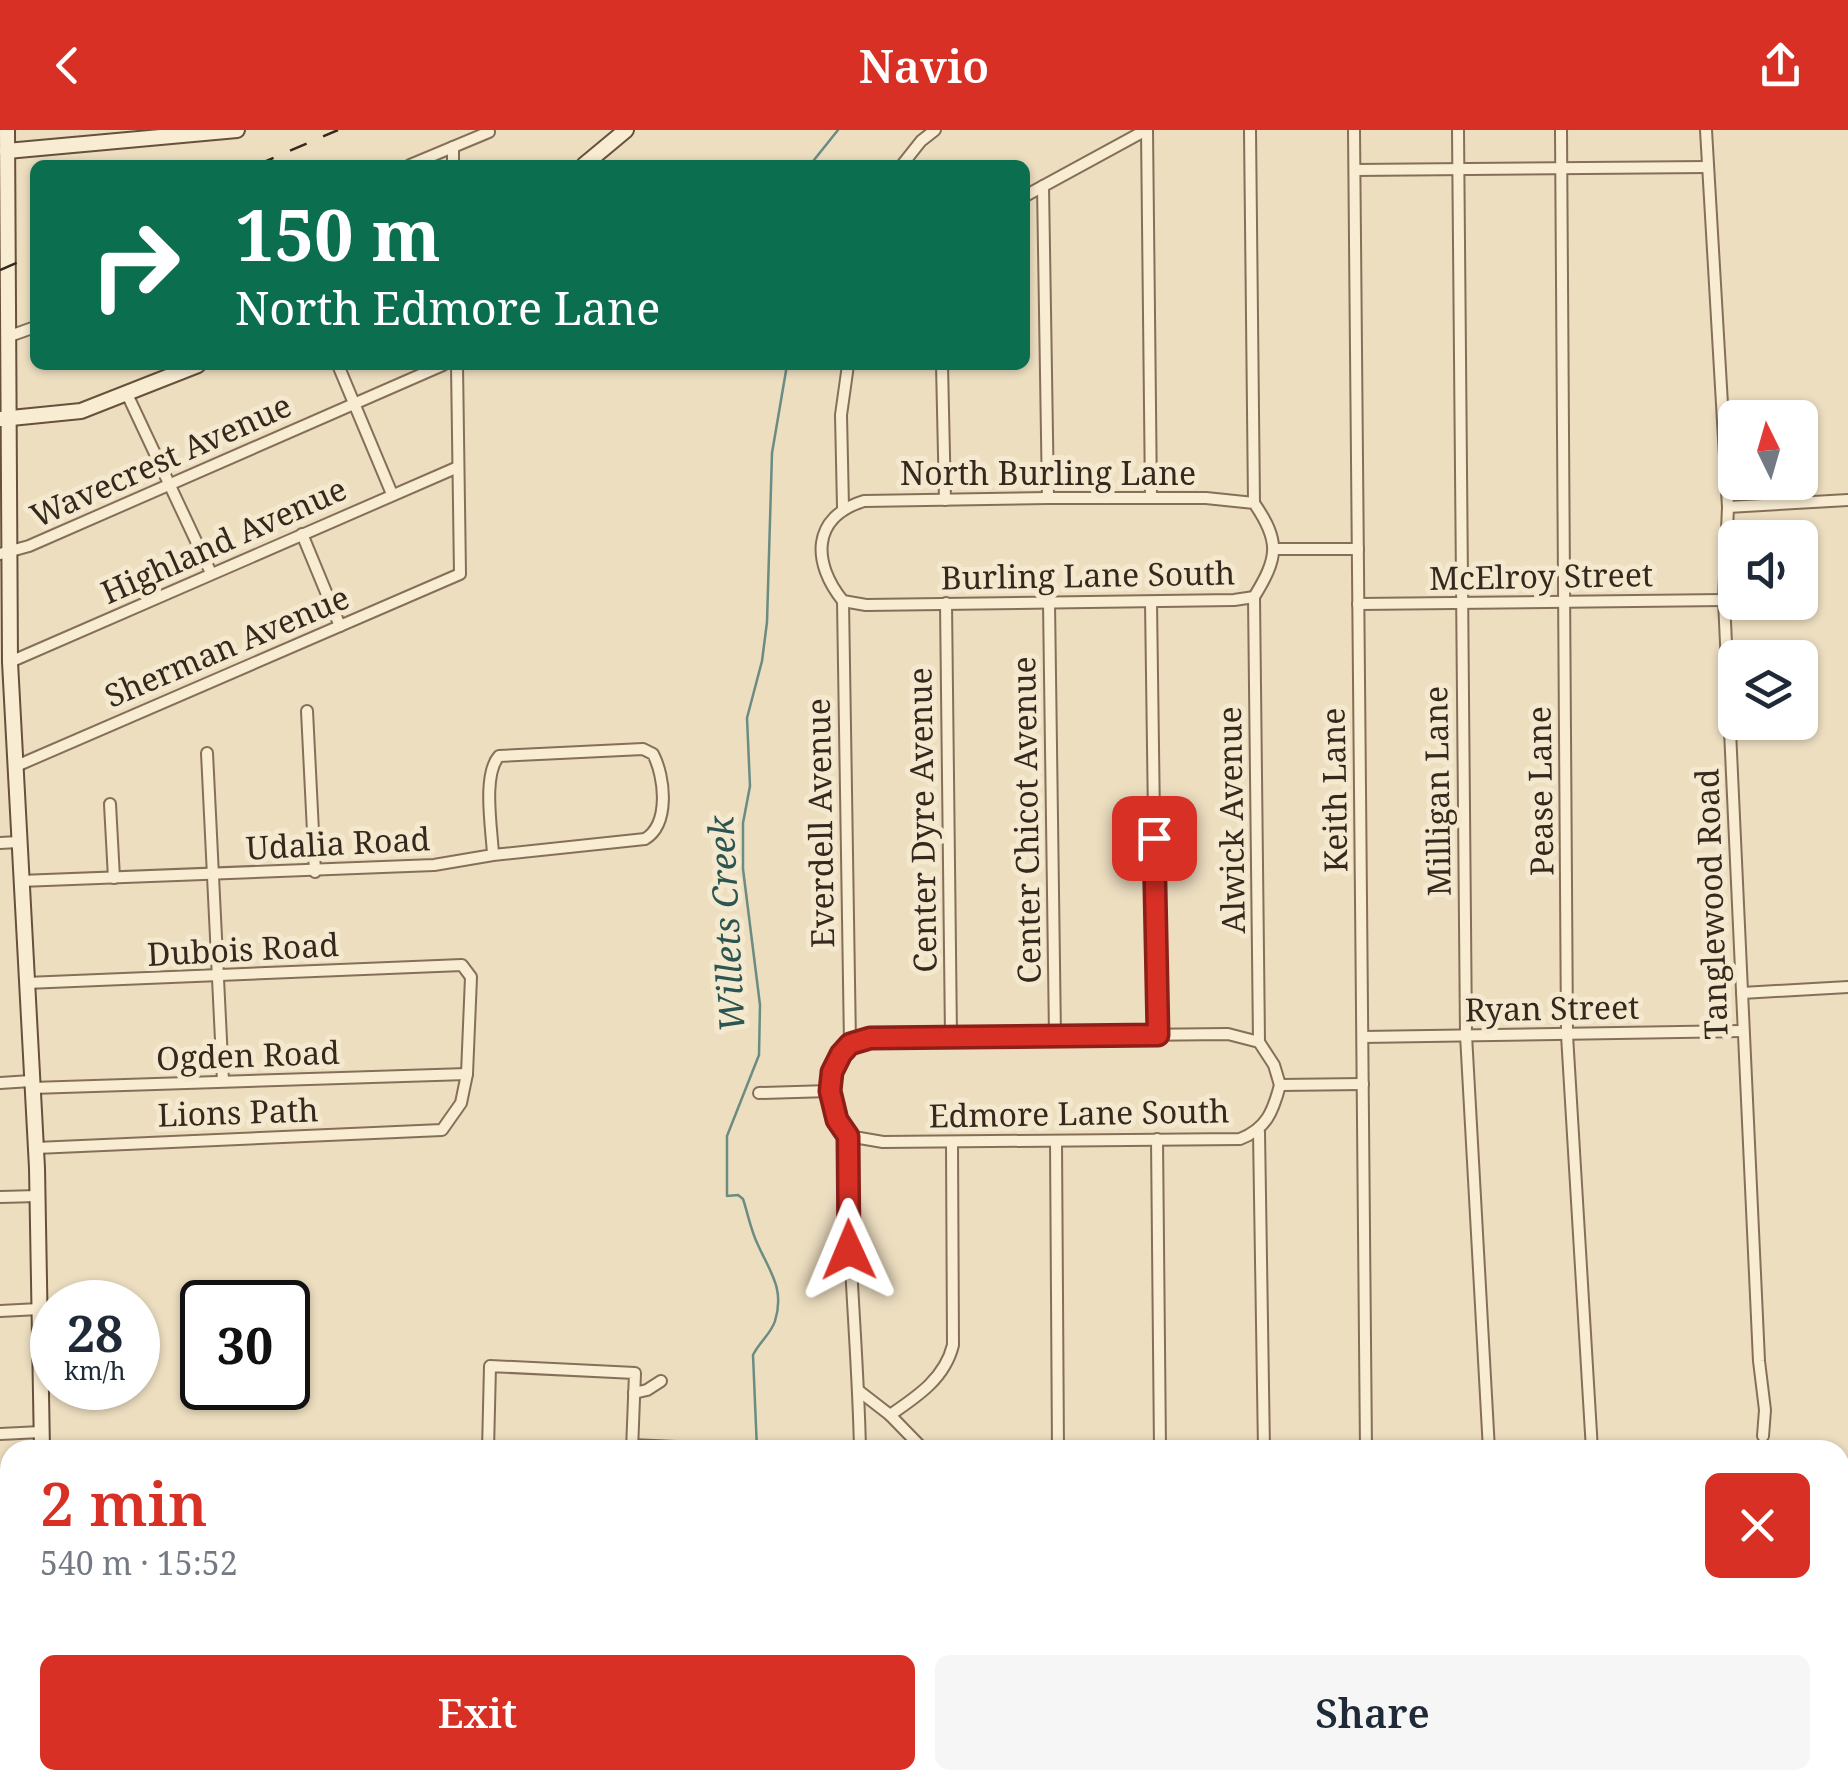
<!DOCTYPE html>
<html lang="en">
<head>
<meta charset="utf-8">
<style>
  :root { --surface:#fff; --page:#f6f6f7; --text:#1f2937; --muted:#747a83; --accent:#d93025 }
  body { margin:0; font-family:"Noto Serif",serif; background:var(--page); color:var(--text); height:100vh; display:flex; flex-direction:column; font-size:38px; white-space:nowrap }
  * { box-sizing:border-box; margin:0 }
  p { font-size:32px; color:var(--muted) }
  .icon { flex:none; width:55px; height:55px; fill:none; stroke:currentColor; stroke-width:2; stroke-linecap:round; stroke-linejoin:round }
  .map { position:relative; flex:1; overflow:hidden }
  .panel { position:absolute; left:0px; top:1310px; width:1850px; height:350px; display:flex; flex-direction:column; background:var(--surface); border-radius:30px 30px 0 0; box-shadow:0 2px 8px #0004 }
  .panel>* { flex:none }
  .top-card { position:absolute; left:30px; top:30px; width:1000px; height:210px; border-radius:15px; box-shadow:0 2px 8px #0004; background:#0b6e4f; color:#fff; overflow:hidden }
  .needle { width:65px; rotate:355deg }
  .tools { position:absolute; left:1718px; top:270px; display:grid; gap:20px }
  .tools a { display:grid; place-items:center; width:100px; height:100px; border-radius:15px; background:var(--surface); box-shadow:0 2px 8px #0004; font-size:50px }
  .speed { position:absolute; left:30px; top:1150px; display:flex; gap:20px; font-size:50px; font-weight:700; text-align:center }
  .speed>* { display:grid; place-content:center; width:130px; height:130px; border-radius:50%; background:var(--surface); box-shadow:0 2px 8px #0004; line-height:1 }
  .speed small { font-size:25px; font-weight:400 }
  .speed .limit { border:5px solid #111; border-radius:15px; background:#fff; color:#111 }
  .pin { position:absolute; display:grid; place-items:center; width:85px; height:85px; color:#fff; margin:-42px; border-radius:20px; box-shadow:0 5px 15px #0006 }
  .me { position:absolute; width:110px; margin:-55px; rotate:359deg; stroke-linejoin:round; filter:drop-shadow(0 0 8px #0008) }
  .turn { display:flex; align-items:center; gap:35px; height:210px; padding:0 40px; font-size:45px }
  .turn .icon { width:130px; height:130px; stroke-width:2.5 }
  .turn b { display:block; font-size:70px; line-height:85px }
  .round { display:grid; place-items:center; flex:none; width:105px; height:105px; border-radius:15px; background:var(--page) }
  .overview { display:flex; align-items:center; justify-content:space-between; height:170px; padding:0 40px }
  h1 { font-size:60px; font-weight:600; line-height:75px; color:var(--accent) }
  .primary-button { display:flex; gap:20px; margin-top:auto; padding:20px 40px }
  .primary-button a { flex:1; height:115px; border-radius:15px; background:var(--accent); color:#fff; font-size:40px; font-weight:600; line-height:115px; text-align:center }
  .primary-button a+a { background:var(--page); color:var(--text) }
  header { display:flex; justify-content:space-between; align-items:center; height:130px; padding:0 40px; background:var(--accent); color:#fff; font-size:45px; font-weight:600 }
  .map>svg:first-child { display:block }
  .water { fill:url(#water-rules); stroke:#6a8c83; stroke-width:2.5 }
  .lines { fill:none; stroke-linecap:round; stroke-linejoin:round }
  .stream { stroke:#6a8c83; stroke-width:2.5 }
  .street-casing { stroke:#856f58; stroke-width:14 }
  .secondary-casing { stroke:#67503c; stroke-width:18 }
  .primary-casing { stroke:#533e2d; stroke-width:19 }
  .street { stroke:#f8ecd3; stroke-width:10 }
  .secondary { stroke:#f8ecd3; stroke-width:14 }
  .primary { stroke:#f0d298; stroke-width:15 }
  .rail { stroke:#35281d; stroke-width:2.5; stroke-dasharray:18 18; stroke-linecap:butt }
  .route-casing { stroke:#8d1f18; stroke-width:25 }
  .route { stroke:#d93025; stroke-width:18 }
  .labels { text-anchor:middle; stroke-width:10; stroke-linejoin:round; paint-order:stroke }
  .street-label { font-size:32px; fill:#35281d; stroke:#f4e9cf }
  .water-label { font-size:35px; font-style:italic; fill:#2c5551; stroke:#f4e9cf }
</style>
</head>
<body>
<header><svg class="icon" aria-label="back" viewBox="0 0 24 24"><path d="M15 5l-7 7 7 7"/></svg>Navio<svg class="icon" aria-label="share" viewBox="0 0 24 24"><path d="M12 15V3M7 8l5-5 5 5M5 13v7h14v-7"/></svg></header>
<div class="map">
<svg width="1848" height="1660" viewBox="0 0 1848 1660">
  <defs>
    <pattern id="water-rules" width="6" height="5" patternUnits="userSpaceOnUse" patternTransform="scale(2.5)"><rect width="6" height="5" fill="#a3bfb6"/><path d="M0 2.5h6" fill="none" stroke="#869b93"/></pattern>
  </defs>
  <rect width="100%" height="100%" fill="#eddec0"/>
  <!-- water -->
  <polygon class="water" points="703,1650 906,1650 907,1660 702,1660"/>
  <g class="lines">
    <!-- stream -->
    <g class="stream">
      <polyline points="810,35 838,0"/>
      <path d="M757 1320 753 1225C759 1212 771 1204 775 1191 785 1159 770 1142 758 1115 751 1101 748 1084 743 1069L738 1065 727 1066V1006L759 925 760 875 743 739V693L750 656 747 588 762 531 767 492 772 323 787 235"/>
    </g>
    <!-- street casing -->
    <g class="street-casing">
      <g id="street">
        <polyline points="1147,0 1151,368"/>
        <polyline points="1250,0 1254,373"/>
        <polyline points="1354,0 1366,1320"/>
        <polyline points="1458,0 1466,905 1489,1320"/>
        <polyline points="1561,0 1567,905 1592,1320"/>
        <polyline points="1706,0 1728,377 1724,470 1759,1231 1765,1280 1763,1306"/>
        <polyline points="453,17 453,35"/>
        <polyline points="410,35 489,2"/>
        <polyline points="902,35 921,11 935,0"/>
        <polyline points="1355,40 1708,37"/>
        <polyline points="1043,56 1048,368"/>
        <polyline points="1025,66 1146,0"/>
        <polyline points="7,207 35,197"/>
        <polyline points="338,235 392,364"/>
        <polyline points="942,235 945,370"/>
        <polyline points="127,264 211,443"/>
        <path d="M1048 368H1206L1254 373C1281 412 1278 428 1254 467L1234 470 866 475 843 471C812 433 811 387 864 371Z"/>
        <polyline points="843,377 841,285 848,235"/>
        <polyline points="1728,377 1848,370"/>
        <polyline points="302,404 340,496"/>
        <polyline points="1275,419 1358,419"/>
        <polyline points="0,424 29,416 443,235"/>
        <polyline points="1254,467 1259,912"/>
        <polyline points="843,471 850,914"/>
        <polyline points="1049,472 1055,907"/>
        <polyline points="1151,472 1157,905"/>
        <polyline points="946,473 951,907"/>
        <polyline points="1358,474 1724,470"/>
        <polyline points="10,532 458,337"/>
        <polyline points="307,581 315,742"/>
        <polyline points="207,623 223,951"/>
        <polyline points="14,637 460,444 457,235"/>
        <polyline points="110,674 114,748"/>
        <polyline points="0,713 18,712"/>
        <path d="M20 751 434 735 493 725 645 709C670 694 665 647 653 624L643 619 499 626C482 645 492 700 493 725"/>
        <polyline points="26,853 462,835 471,847 467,944 461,973 442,1000 36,1018"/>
        <polyline points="1742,863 1848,857"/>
        <polyline points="1363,907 1742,901"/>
        <polyline points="0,953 31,951"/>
        <polyline points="1280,955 1363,954"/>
        <polyline points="32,958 467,944"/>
        <polyline points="759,963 830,961"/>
        <polyline points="1259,1002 1264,1320"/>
        <path d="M848 1006 883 1012 1240 1009C1266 999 1273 982 1280 955"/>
        <polyline points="1157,1009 1160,1320"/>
        <polyline points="1056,1011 1058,1320"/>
        <polyline points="0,1067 38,1066"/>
        <polyline points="0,1181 39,1179"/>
        <polyline points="859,1261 890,1285 924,1320"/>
        <polyline points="634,1263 647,1260 661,1251"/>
        <path d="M890 1285C918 1266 945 1248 953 1215L952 1012"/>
        <polyline points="0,1304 41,1302"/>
        <polyline points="632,1315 742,1320"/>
        <polyline points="488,1320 490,1236 635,1243 632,1320"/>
        <path d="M860 1320C858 1215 846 1111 848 1006 827 975 824 944 850 914L869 908 1228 904 1259 912 1274 935 1280 955"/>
        <polyline points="1840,1508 1848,1545"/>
        <polyline points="0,1513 10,1513"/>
        <polyline points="1188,1650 1188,1660"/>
        <polyline points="1370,1650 1370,1660"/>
        <polyline points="1494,1650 1494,1660"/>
        <polyline points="1596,1650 1596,1660"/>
        <polyline points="986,1653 1099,1651"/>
        <polyline points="616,1660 617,1650"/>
      </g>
    </g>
    <!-- secondary casing -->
    <g class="secondary-casing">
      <g id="secondary">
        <polyline points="7,0 10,532 37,1038 42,1320"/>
        <polyline points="7,21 237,0"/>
        <polyline points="584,35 626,0"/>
        <polyline points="1,289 81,281 198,235"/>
        <polyline points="62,1650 65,1660"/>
        <polyline points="50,1660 52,1650"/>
      </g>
    </g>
    <!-- primary casing -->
    <g class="primary-casing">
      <g id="primary">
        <polyline points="1840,1632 1848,1630"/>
        <polyline points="1737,1660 1774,1650"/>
      </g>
    </g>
    <!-- street -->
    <use href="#street" class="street"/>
    <!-- secondary -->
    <use href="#secondary" class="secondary"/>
    <!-- primary -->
    <use href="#primary" class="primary"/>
    <!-- rail -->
    <g class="rail">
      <polyline points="257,35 338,0"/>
      <polyline points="0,140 35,125"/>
    </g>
  </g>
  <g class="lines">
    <!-- route casing -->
    <g class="route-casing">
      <polyline id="route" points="849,1120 848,1006 837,990 830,961 832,942 841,924 850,914 870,908 1158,905 1154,708"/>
    </g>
    <!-- route -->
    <use href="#route" class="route"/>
  </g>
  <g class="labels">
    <!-- street labels -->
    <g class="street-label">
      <text transform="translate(161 331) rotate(-24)" y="11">Wavecrest Avenue</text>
      <text x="1048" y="355">North Burling Lane</text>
      <text transform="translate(224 411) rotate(-24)" y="11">Highland Avenue</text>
      <text transform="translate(1088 446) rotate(-1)" y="11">Burling Lane South</text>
      <text transform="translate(1541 447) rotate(-1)" y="11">McElroy Street</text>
      <text transform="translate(227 517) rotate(-23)" y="11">Sherman Avenue</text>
      <text transform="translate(1335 660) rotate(-91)" y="11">Keith Lane</text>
      <text transform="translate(1438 661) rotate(-91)" y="11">Milligan Lane</text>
      <text transform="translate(1541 661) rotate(-91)" y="11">Pease Lane</text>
      <text transform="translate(923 690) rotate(-91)" y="11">Center Dyre Avenue</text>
      <text transform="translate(1027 690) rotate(-91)" y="11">Center Chicot Avenue</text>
      <text transform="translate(1232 690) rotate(-91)" y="11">Alwick Avenue</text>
      <text transform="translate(821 693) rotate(-91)" y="11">Everdell Avenue</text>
      <text transform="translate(338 714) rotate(-3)" y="11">Udalia Road</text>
      <text transform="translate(1712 774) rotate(-92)" y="11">Tanglewood Road</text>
      <text transform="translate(243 820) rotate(-3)" y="11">Dubois Road</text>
      <text transform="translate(1552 879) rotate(-1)" y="11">Ryan Street</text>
      <text transform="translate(248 926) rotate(-2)" y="11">Ogden Road</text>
      <text transform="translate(238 983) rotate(-2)" y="11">Lions Path</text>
      <text transform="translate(1079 984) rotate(-1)" y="11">Edmore Lane South</text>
    </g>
    <!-- water labels -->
    <g class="water-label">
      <text transform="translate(727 794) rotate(-93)" y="12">Willets Creek</text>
    </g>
  </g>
</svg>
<div class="tools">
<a><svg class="needle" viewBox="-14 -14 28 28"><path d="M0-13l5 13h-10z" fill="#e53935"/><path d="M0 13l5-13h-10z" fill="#747a83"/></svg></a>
<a><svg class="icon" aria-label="sound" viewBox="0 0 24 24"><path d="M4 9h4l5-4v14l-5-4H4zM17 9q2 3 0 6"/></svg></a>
<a><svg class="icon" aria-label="layers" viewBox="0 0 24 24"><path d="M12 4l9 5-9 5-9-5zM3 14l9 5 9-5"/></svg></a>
</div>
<div class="speed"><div>28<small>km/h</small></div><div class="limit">30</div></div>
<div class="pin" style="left:1154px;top:708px;background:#d93025"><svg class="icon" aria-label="arrive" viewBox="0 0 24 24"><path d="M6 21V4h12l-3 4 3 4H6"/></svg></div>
<svg class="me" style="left:849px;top:1120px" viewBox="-20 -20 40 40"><path d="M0-17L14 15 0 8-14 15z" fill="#d93025" stroke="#fff" stroke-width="4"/></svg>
<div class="top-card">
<div class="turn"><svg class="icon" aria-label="right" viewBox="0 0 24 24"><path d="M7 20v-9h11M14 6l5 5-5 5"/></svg><div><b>150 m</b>North Edmore Lane</div></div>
</div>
<section class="panel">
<div class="overview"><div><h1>2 min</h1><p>540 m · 15:52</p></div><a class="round" style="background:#d93025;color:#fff"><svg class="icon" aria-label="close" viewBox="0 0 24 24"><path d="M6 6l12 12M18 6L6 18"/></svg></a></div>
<div class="primary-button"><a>Exit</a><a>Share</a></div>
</section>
</div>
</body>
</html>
